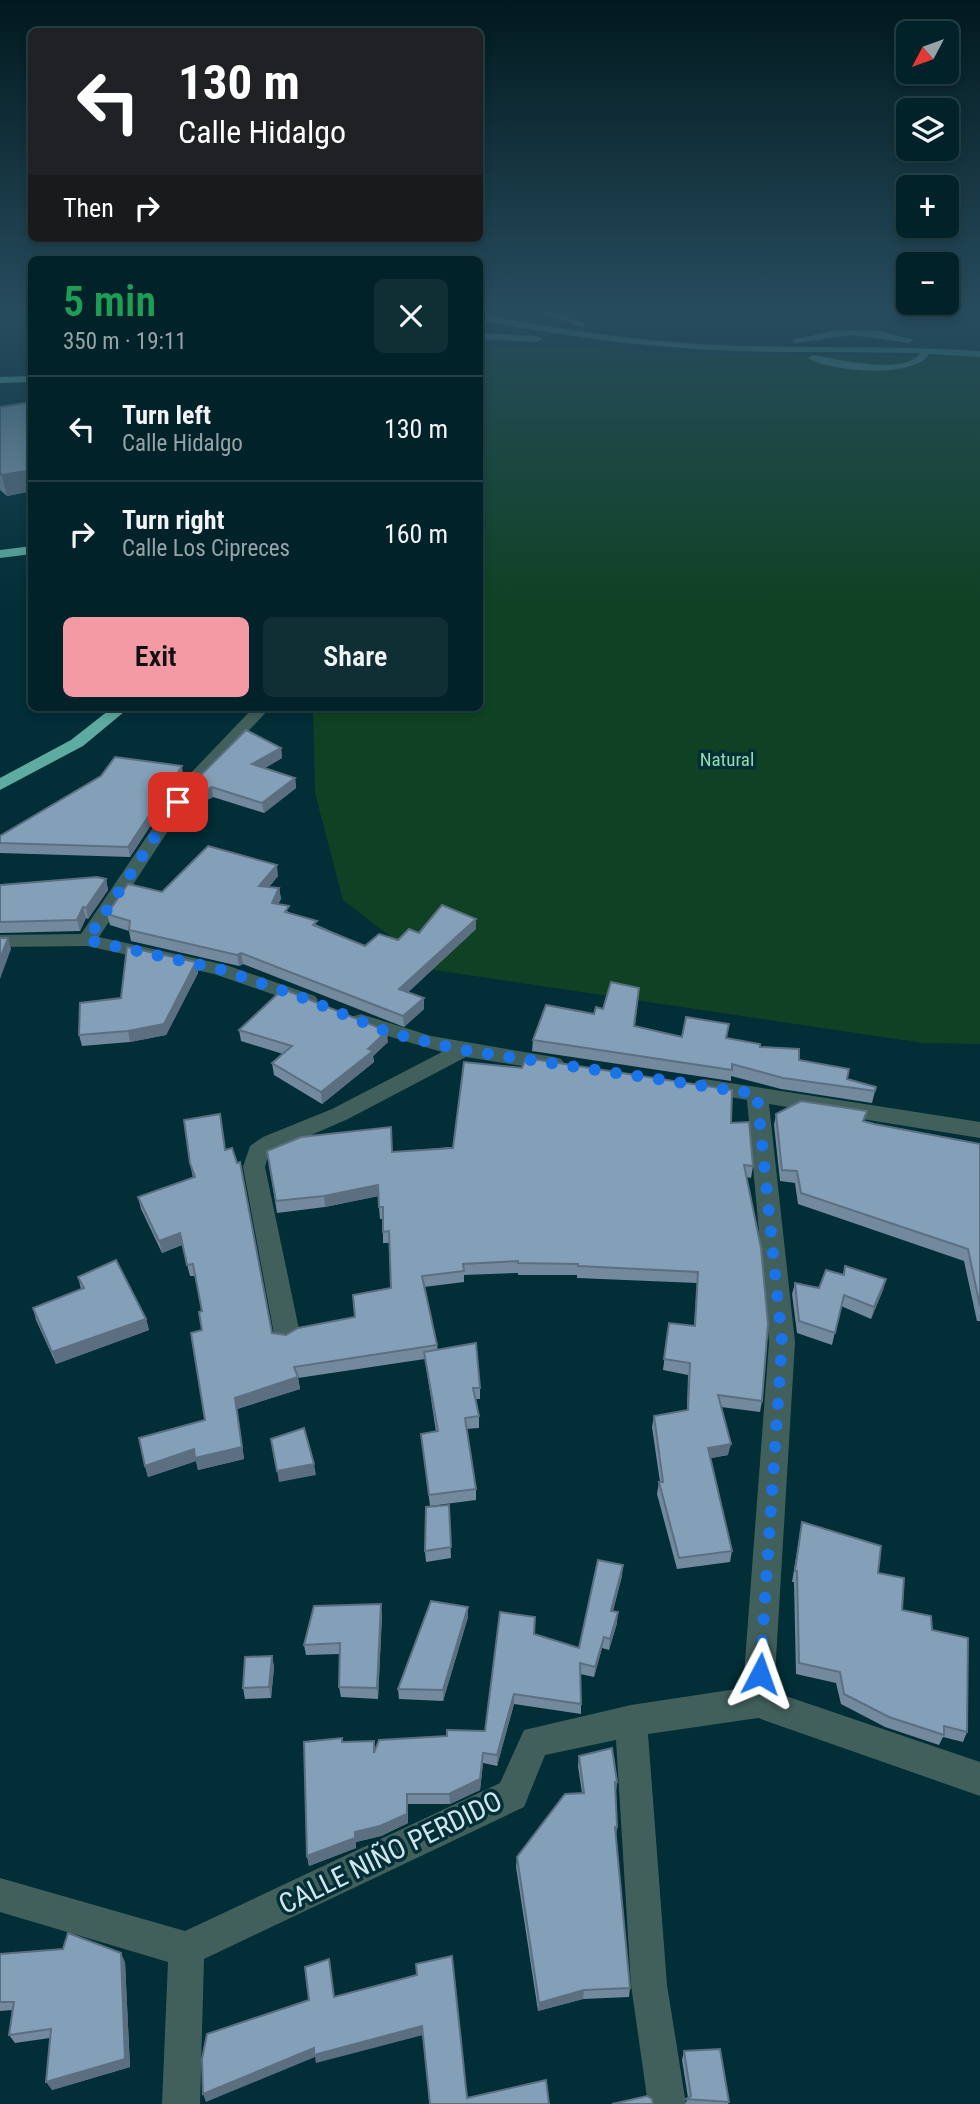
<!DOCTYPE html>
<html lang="en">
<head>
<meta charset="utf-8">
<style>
  :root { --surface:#012229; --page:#0f2f35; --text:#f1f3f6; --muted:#96a4a8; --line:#233f46; --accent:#f49aa5 }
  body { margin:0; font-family:"Roboto Condensed",sans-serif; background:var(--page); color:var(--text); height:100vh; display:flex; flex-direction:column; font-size:26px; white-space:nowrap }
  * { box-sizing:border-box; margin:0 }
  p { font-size:23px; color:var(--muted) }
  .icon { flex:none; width:38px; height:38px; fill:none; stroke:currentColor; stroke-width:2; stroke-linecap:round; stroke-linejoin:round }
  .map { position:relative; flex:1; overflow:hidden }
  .details { position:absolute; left:28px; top:256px; width:455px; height:455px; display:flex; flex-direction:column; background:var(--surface); border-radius:10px; box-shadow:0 4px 10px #0003,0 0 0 2px var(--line) }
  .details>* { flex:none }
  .hud { position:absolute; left:28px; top:28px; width:455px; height:214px; border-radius:10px; box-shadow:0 4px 10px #0003,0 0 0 2px var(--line); background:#202124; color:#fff; overflow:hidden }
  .needle { width:46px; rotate:229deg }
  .controls { position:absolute; left:896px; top:21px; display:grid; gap:14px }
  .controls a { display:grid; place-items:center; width:63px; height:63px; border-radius:10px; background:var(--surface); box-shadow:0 4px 10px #0003,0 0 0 2px var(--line); font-size:35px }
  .pin { position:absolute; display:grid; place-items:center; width:60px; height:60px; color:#fff; margin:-30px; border-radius:14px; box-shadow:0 4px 10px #0006 }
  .me { position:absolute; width:77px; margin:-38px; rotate:4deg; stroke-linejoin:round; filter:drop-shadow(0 0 5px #0008) }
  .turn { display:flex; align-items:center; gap:24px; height:147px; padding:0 35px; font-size:32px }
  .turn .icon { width:91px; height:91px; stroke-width:2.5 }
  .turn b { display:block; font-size:49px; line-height:60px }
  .then { display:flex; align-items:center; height:66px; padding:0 35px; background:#0003; gap:14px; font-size:26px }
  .round { display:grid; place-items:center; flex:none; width:74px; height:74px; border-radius:10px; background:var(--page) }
  .headline { display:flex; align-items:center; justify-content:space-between; height:119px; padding:0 35px }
  h1 { font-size:42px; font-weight:600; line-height:52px; color:#1e9e55 }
  .primary-button { display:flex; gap:14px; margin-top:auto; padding:14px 35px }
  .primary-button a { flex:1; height:80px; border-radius:10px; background:var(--accent); color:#111; font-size:28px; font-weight:600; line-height:80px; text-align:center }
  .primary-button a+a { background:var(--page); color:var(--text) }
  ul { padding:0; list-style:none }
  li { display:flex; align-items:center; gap:21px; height:105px; padding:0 35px; border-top:2px solid var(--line) }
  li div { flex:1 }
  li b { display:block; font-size:26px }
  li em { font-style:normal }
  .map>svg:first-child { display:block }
  .green { fill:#0f4224 }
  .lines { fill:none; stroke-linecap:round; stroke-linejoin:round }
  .street { fill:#42605b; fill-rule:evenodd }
  .primary { fill:#56968d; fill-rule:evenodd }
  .highway { fill:#5eaca1; fill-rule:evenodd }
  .wall { fill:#72899e }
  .shaded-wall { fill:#5c6f81 }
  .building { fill:#849fb8; stroke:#5c6f81; stroke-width:2 }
  .route { stroke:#1a73e8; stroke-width:12; stroke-dasharray:0 21.6 }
  .labels { text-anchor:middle; stroke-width:7; stroke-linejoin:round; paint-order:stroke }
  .far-park-label { font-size:19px; fill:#90dea8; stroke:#012e37 }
  .near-street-label { font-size:28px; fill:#d1e6ec; stroke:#012e37 }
</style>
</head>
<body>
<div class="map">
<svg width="980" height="2104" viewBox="0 0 980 2104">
  <rect width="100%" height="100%" fill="#012e37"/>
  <!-- green -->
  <polygon class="green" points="480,345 693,353 980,357 980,1044 923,1043 434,970 343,900 315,793 313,707 480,707"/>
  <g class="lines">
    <!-- street -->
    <g class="street">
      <polygon points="254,707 271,707 199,783 99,937 226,965 315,996 318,1000 315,1004 301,1004 214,974 87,946 0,947 0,935 81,934 187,777"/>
      <polygon points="361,1014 431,1036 554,1057 561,1059 565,1064 561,1069 554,1071 466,1057 348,1119 279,1149 268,1156 265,1167 300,1334 296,1341 287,1344 278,1341 274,1334 243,1167 250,1146 263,1137 332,1109 442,1052 354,1026 351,1021 354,1016"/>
      <polygon points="704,1079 980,1122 980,1138 769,1104 795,1342 774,1692 980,1762 980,1796 758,1718 648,1734 667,1985 686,2104 648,2104 631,1985 616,1740 545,1755 524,1807 204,1959 200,2104 162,2104 168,1962 0,1912 0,1878 185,1931 500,1783 524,1730 631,1705 743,1688 769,1342 747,1100 696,1091 693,1086 696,1081"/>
    </g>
    <!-- primary -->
    <g class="primary">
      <polygon points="542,313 557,313 586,324 582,327"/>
      <path d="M480 314C552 328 624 339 697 344 791 349 886 345 980 351V357L929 354C915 379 830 372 808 358L813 355C835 359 906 376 920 353 846 351 771 354 696 349 623 345 551 334 480 320Z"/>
      <polygon points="838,330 880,331 914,340 909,343 852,335 796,343 791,340"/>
      <polygon points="480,333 537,336 542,339 537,342 480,339"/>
    </g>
    <!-- highway -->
    <g class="highway">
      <polygon points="32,376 32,382 0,383 0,377"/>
      <polygon points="32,546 32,554 0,558 0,550"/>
      <polygon points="113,707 130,707 83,746 0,790 0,778 71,740"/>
    </g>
  </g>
  <!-- wall -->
  <g class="wall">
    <polygon points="32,402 32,491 7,496 0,490 0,407"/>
    <polygon points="281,748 282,758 265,768 295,778 296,788 264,813 213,797 184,811 182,801"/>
    <polygon points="183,776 130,857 0,853 0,836"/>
    <polygon points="278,876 269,887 279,888 281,899 278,904 290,913 365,946 398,940 419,933 476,919 476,929 408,992 424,1009 404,1027 243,964 239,966 131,941 129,931 110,925 107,914 162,892"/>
    <polygon points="106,879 108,890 88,919 86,918 80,931 0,933 0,885"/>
    <polygon points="196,962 198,973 166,1035 130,1042 82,1046 79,1035 121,998"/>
    <polygon points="639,988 635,1026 682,1037 727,1038 799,1060 847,1079 876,1087 872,1103 781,1089 731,1076 731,1081 532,1051 533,1040 594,1014"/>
    <polygon points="239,1030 388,1042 373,1056 374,1062 322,1104 274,1075 272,1063 283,1054 241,1041"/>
    <polygon points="867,1111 864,1121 874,1124 980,1144 980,1321 977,1321 964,1261 798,1204 795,1183 780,1181 774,1125 776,1114"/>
    <polygon points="731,1123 753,1166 751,1178 747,1177 762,1401 760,1412 721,1407 728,1455 711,1458 732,1551 730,1562 677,1569 657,1494 659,1482 660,1482 652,1427 654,1416 687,1410 688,1375 663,1370 669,1323 694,1326 697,1283 577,1278 577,1275 518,1275 518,1273 464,1275 464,1282 424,1287 438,1350 480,1388 480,1399 476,1399 479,1416 479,1428 466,1429 476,1489 476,1500 430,1506 421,1434 436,1432 425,1359 298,1378 300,1389 237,1409 244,1459 198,1470 196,1461 148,1477 145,1466 205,1420 202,1311 195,1276 190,1276 182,1245 162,1253 141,1209 138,1197 193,1178 190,1163 272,1333 286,1335 355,1317 391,1288 390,1243 383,1243 383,1219 380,1219 378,1196 325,1207 277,1213 267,1151 392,1152"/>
    <polygon points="845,1266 886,1279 883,1290 871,1319 841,1306 832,1345 797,1333 792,1294 795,1283 819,1288 843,1275"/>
    <polygon points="78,1277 146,1319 149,1330 56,1364 36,1320 33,1308 81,1289"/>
    <polygon points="449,1505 451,1558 426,1562 425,1551"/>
    <polygon points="802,1522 878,1573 902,1610 932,1630 967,1732 963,1742 943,1737 939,1745 885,1727 841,1704 836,1683 796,1674 794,1582 792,1582 800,1533"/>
    <polygon points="622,1576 613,1611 617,1623 609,1650 602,1648 594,1677 580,1674 581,1704 581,1714 514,1704 497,1766 483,1763 480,1790 450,1804 408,1804 408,1823 381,1836 356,1842 356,1848 309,1866 307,1856 343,1742 375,1749 447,1736 485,1731 534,1634 579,1648"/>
    <polygon points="468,1607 468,1617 443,1701 399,1699 398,1689"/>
    <polygon points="382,1615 378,1699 341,1697 339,1687 340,1654 306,1655 304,1645"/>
    <polygon points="272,1656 274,1667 271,1698 245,1699 243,1688"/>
    <polygon points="579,1756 617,1782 616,1792 617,1827 616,1837 630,1988 629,1997 583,1999 538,2011 516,1867 517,1857 582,1793 578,1766"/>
    <polygon points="0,1954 125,1962 130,2067 52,2090 50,2038 15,2043 9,2035 12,2010 0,2011"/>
    <polygon points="684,2051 729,2102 728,2104 685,2104 688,2098 682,2060"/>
  </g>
  <!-- shaded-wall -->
  <g class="shaded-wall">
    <polygon points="32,470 32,491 7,496 2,475"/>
    <polygon points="281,748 282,758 253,774 252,764"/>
    <polygon points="182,766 183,776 130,857 128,847"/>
    <polygon points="295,778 296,788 264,813 262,803"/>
    <polygon points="212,787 213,797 184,811 182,801"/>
    <polygon points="277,865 278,876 260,896 259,886"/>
    <polygon points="106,879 108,890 88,919 86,908"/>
    <polygon points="279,888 281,899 273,913 272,903"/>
    <polygon points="83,907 86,918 80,931 77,920"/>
    <polygon points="476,919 476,929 400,1000 399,989"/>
    <polygon points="8,938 11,949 0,979 0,959"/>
    <polygon points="241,953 243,964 239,966 237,955"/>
    <polygon points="196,962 198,973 166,1035 130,1042 128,1031"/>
    <polygon points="424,998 424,1009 404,1027 403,1016"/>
    <polygon points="387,1031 388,1042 373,1056 374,1062 322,1104 321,1092"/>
    <polygon points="378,1185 379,1196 325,1207 324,1196"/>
    <polygon points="180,1233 182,1245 162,1253 159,1241"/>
    <polygon points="886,1279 883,1290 871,1319 874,1307"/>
    <polygon points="146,1319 149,1330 56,1364 52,1352"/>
    <polygon points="298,1377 300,1389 237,1409 244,1459 198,1470 196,1461 148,1477 145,1466 235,1398"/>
    <polygon points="731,1444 728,1455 706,1459 708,1448"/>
    <polygon points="314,1464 316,1475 279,1482 277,1471"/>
    <polygon points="623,1565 622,1576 610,1621 611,1611"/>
    <polygon points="381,1604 382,1615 378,1699 377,1688"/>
    <polygon points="468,1607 468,1617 443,1701 443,1690"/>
    <polygon points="618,1612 617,1623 609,1650 610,1639"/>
    <polygon points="604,1637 602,1648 594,1677 595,1667"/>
    <polygon points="272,1656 274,1667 271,1698 269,1687"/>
    <polygon points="514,1694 514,1704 497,1766 497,1755"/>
    <polygon points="483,1753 483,1763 480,1790 450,1804 449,1794"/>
    <polygon points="407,1794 408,1823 381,1836 356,1842 356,1848 309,1866 307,1856 355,1832"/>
    <polygon points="121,1953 125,1962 130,2067 52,2090 46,2082"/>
    <polygon points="584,1990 583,1999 538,2011 539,2003"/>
    <polygon points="422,2026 423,2035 316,2063 315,2057 206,2102 203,2094 314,2048"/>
  </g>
  <!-- building -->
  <g class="building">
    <polygon points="32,402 32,470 2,475 0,473 0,407"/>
    <polygon points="246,730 281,748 252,764 295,778 262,803 212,787 182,801 197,779"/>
    <polygon points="115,757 182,766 128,847 0,843 0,836 101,776"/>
    <polygon points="208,846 277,865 259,886 279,888 272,903 289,906 285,912 317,921 313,925 365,946 379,934 398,940 409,929 419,933 442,905 476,919 399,989 424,998 403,1016 241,953 237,955 129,930 130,921 107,914 128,884 162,892"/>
    <polygon points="97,877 106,879 86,908 83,907 77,920 0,922 0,885"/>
    <polygon points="0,938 8,938 0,959"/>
    <polygon points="127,947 196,962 164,1024 128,1031 79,1035 80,1003 121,998"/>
    <polygon points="611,982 639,988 634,1026 682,1037 686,1017 729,1024 726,1038 760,1044 760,1047 799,1049 799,1060 849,1069 847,1079 876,1087 875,1091 783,1078 732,1064 732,1070 533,1040 546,1005 594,1014 596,1007 603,1009"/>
    <polygon points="283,989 387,1031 368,1049 373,1051 321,1092 272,1063 292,1046 239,1030"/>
    <polygon points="526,1058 732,1090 731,1123 749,1122 753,1166 744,1165 761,1248 768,1324 762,1401 718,1395 731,1444 708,1448 732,1551 679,1558 659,1482 663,1482 654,1416 688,1410 690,1363 664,1359 669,1323 695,1326 698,1272 578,1266 578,1264 518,1263 518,1261 463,1264 464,1271 422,1276 437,1345 294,1367 298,1377 235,1398 242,1447 195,1458 194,1449 145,1466 139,1438 205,1420 191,1333 202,1330 199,1312 202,1311 193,1264 187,1265 180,1233 159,1241 138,1197 195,1177 190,1163 184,1120 220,1114 225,1150 232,1148 237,1163 240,1162 272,1333 286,1335 298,1328 355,1317 353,1295 391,1288 389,1231 383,1232 383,1207 379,1207 378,1185 324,1196 276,1201 267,1151 301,1137 391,1127 392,1152 453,1148 464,1062 522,1068"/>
    <polygon points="801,1101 867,1111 863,1121 874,1124 980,1144 980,1306 968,1249 801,1193 797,1171 782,1170 776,1114"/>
    <polygon points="116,1260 146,1319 52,1352 33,1308 84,1288 78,1277"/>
    <polygon points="845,1266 886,1279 874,1307 844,1295 835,1333 799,1321 795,1283 819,1288 826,1270 844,1275"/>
    <polygon points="476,1343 480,1388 473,1388 479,1416 465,1418 476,1489 429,1495 421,1434 438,1431 424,1352"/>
    <polygon points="304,1428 314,1464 277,1471 271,1439"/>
    <polygon points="449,1505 451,1547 425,1551 426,1507"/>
    <polygon points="802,1522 881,1546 878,1573 904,1578 902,1610 931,1616 932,1630 968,1638 967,1732 944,1726 944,1735 889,1717 844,1694 840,1672 799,1663 797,1571 795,1571"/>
    <polygon points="598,1560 623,1565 611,1611 618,1612 610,1639 604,1637 595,1667 580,1663 581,1704 514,1694 497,1755 483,1753 480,1779 449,1794 407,1794 407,1814 380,1826 355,1832 355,1838 307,1856 304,1742 342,1738 342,1742 374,1741 374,1753 379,1740 447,1736 447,1730 485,1731 500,1612 535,1617 534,1634 579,1648"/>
    <polygon points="431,1601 468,1607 443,1690 398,1689"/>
    <polygon points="381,1604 377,1688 339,1687 340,1643 304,1645 314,1606"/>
    <polygon points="272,1656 269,1687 243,1688 245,1657"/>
    <polygon points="612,1748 617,1782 615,1782 617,1827 615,1827 630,1988 584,1990 539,2003 517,1857 565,1794 584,1793 579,1756"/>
    <polygon points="68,1933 121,1953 125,2059 46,2082 51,2029 9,2035 14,2002 0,2002 0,1954 63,1949"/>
    <polygon points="452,1956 467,2098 546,2080 549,2104 430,2104 422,2026 314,2055 314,2048 203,2094 202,2059 207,2034 309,2000 305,1967 329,1959 334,1997 417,1975 416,1964"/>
    <polygon points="720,2049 729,2102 686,2099 691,2096 684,2051"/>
    <polygon points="647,2096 652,2099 653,2104 612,2104"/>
  </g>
  <!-- sky -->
  <linearGradient id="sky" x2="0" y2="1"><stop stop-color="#01191e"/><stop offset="0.51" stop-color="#274c5e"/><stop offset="1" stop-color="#274c5e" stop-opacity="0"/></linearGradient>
  <rect width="980" height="608" fill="url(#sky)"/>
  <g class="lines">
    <!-- route -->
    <polyline class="route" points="178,802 87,940 219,969 298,996 390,1033 463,1050 757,1094 782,1342 760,1674"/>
  </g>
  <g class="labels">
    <!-- far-park labels -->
    <g class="far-park-label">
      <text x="727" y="766">Natural</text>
    </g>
    <!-- near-street labels -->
    <g class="near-street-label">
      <text transform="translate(390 1852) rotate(-26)" y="10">CALLE NIÑO PERDIDO</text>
    </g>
  </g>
</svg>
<div class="controls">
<a><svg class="needle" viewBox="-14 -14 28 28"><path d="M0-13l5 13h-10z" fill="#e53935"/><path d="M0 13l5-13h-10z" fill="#96a4a8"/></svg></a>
<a><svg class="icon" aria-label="layers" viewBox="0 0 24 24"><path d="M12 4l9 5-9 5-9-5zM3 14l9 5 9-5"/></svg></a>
<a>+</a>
<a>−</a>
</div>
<div class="pin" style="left:178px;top:802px;background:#d93025"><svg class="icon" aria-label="arrive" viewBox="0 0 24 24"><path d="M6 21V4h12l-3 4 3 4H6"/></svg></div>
<svg class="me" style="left:760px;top:1674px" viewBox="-20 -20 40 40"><path d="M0-17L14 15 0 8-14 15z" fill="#1a73e8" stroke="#fff" stroke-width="4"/></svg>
<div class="hud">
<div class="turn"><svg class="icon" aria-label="left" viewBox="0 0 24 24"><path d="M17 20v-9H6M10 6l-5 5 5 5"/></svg><div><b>130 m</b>Calle Hidalgo</div></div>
<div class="then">Then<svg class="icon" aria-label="right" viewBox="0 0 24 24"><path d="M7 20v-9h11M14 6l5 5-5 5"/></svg></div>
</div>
<section class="details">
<div class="headline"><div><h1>5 min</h1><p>350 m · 19:11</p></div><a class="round"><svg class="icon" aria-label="close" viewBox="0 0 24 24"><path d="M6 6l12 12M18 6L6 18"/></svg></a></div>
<ul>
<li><svg class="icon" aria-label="left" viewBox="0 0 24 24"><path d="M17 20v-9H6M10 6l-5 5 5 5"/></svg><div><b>Turn left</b><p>Calle Hidalgo</p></div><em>130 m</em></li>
<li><svg class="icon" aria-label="right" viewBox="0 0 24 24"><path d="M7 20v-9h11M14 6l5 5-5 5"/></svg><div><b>Turn right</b><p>Calle Los Cipreces</p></div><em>160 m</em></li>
</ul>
<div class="primary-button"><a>Exit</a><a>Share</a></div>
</section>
</div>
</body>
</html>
